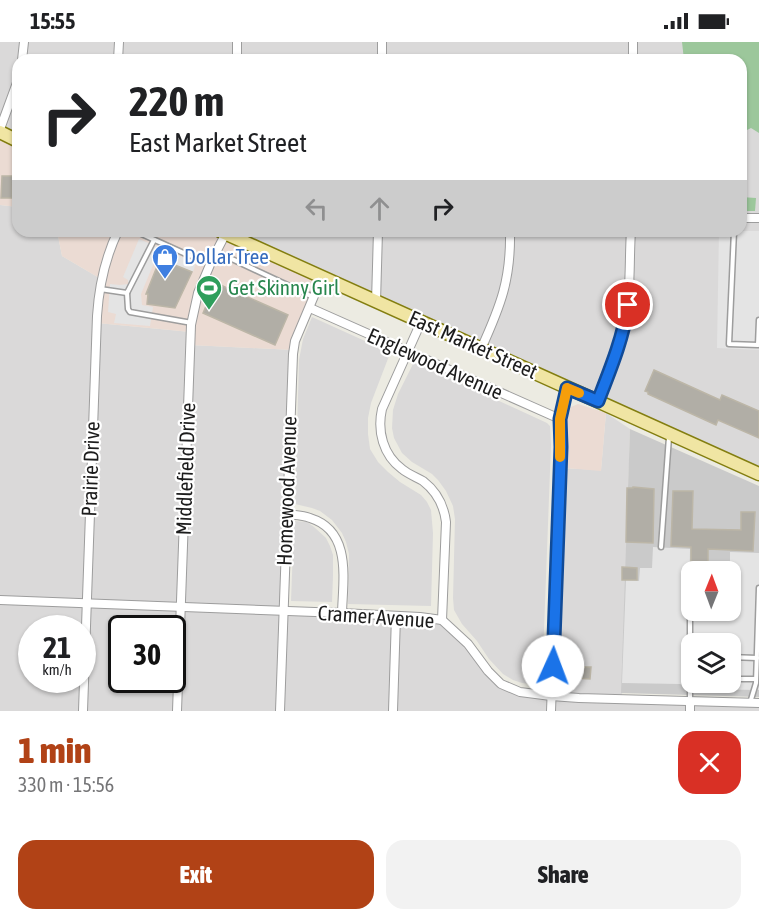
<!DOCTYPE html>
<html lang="en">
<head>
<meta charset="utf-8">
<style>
  :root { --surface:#fff; --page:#f2f2f2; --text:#202124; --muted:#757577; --accent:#b14216 }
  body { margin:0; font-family:"Asap Condensed",sans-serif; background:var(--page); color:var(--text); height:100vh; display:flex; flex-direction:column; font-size:22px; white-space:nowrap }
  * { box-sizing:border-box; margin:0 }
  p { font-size:20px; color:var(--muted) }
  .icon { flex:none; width:33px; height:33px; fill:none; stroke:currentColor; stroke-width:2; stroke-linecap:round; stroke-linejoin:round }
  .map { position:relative; height:669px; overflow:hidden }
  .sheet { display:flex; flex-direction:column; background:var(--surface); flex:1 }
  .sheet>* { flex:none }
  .guide { position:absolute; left:12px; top:12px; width:735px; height:183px; border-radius:18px; box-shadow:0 2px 4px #0004; background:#fff; color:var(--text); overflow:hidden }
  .needle { width:39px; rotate:1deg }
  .fabs { position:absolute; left:681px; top:519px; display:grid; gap:12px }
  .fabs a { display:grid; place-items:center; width:60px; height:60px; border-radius:12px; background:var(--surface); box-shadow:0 2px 4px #0004; font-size:30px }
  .speed { position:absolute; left:18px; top:573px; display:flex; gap:12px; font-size:30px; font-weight:700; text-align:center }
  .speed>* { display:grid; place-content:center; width:78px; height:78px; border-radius:50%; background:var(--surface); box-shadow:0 2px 4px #0004; line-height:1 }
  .speed small { font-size:15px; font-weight:400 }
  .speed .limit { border:3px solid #111; border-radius:9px; background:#fff; color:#111 }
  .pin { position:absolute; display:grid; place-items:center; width:51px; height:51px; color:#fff; margin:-26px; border:3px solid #fff; border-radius:50%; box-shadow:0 2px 6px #0007 }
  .me { position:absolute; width:66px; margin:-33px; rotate:2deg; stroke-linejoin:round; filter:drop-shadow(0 0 4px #0008) }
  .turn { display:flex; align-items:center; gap:21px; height:126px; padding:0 18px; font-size:27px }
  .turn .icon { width:78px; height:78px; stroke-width:2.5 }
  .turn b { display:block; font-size:42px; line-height:51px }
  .lanes { display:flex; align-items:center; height:57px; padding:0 18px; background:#0003; justify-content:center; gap:30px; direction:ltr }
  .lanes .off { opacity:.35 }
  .round { display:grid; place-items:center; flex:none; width:63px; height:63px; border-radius:18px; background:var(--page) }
  .head { display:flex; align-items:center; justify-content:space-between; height:102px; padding:0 18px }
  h1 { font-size:36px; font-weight:800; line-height:45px; color:var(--accent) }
  .primary-button { display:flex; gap:12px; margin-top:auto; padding:12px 18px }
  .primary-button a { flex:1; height:69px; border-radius:18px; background:var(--accent); color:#fff; font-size:24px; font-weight:800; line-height:69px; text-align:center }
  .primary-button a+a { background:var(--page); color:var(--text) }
  .status { display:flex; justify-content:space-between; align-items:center; height:42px; padding:0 30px; background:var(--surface); direction:ltr }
  .status svg { height:16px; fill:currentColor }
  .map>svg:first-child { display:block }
  .residential { fill:#dad9d9; fill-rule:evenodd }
  .commercial { fill:#ebdbd3 }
  .religious { fill:#cacaca; fill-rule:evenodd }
  .forest { fill:#9cc79b }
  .parking { fill:#e4e4e4; fill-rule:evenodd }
  .building { fill:#b1aea6; stroke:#bcb6a7; stroke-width:1.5 }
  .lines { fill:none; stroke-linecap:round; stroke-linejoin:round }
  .lane-casing { stroke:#9d9d9d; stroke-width:7 }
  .street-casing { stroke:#9d9d9d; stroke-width:10 }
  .primary-casing { stroke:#837e10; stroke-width:15 }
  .lane { stroke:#fff; stroke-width:4 }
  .street { stroke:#fff; stroke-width:8 }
  .primary { stroke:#f0e5a3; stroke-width:12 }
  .route-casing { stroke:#114b97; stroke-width:15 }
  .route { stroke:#1a73e8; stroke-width:10 }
  .slow { stroke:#f59e0b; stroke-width:10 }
  .labels { text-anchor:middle; stroke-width:4.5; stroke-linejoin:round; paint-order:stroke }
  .shop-label { font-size:21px; fill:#366cbe; stroke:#fff; text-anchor:start }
  .leisure-label { font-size:21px; fill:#27864d; stroke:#fff; text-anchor:start }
  .street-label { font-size:21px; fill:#1c1c1c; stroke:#fff }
</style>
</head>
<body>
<div class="status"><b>15:55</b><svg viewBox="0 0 49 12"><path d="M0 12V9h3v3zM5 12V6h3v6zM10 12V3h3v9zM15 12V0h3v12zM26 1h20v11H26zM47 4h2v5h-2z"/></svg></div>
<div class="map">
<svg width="759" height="669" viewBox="0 0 759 669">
  <rect width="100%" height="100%" fill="#ecebe2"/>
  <!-- residential -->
  <g class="residential">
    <polygon points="0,0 759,0 759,432 227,189 741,189 741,18 18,18 18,99 0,90"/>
    <path d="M0 163 18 165V189H57L62 214 101 237 97 281 191 290V303L293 308 283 569 442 578 501 642 551 654 560 426 601 428 606 371 630 387 622 657 759 661V669H0ZM32 586H82V638H32ZM122 586H172V638H122Z"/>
    <polygon points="312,275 387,309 389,314 371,361 368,376 368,392 370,407 378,420 388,430 400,440 421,453 427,460 431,468 433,491 431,564 348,562 349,512 346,500 342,491 332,478 320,469 312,466 295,462 299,318 303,297"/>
    <polygon points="414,320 547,381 550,384 551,403 542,641 541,643 522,641 513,638 503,632 489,617 477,599 462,582 454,568 453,556 455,477 453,464 446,449 438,438 432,432 412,420 402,411 394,396 392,386 393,368 398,352"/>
    <polygon points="294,479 307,480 314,485 326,496 330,504 333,513 333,534 332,560 291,559"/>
  </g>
  <!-- commercial -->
  <g class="commercial">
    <polygon points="0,90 18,99 18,165 0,163"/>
    <polygon points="57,189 220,189 322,235 293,308 190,303 191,290 97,281 101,237 62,214"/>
    <polygon points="578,362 606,371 601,429 566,426 567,378 571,365"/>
  </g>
  <!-- religious -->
  <path class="religious" d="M630 387 759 444V655L621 651ZM692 530H730V568H692ZM692 602H730V640H692Z"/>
  <!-- forest -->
  <g class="forest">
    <polygon points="682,0 759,0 759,91 751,86 741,91 741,18 684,18"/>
    <polygon points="741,155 756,156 755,169 741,169"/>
  </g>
  <!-- parking -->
  <g class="parking">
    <polygon points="719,189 759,189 759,308 717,306"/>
    <polygon points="139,197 196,221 193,230 156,216 141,252 142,263 153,265 150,284 114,281 116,272 108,270 110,242 120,243 128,242 128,238 123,235"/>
    <path d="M653 505 690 507 689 562 691 563 692 568H730V510L759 511V648L694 647 680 642 622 641 626 538 639 539 640 526H652ZM692 602H730V640H692Z"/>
  </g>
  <!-- building -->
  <g class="building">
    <polygon points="2,134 13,134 12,156 1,156"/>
    <polygon points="160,217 192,230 175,266 147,262 148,252 146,252"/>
    <polygon points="216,241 288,273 275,303 203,271"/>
    <polygon points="654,328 720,358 722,353 759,369 759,396 718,378 716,383 648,352 648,350 645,349"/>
    <polygon points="633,445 654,447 653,501 626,500 627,446 633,446"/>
    <polygon points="673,449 693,449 692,487 741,488 741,470 755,470 753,509 708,507 708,530 691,530 691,505 671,504"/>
    <polygon points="622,525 637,526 637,538 622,538"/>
    <polygon points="574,625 591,625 590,637 574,636"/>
  </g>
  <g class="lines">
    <!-- lane casing -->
    <g class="lane-casing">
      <g id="lane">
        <polyline points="135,189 188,213 212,218"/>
        <polyline points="734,189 729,302 758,303 759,278"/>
        <polyline points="217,210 313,255"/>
        <polyline points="100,247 127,251 154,198"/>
        <polyline points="127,251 128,267 130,270 192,281"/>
        <polyline points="661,505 669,395"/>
        <polyline points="730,615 757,616"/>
        <polyline points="730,637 756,637"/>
        <polyline points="690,659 690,570"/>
        <polyline points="750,661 756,641 759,546"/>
      </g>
    </g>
    <!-- street casing -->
    <g class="street-casing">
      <g id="street">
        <polyline points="22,18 24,0"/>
        <polyline points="118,18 119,0"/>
        <polyline points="237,18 237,0"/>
        <polyline points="382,18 382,0"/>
        <polyline points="633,18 633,0"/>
        <polyline points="0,87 18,38"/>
        <polyline points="741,176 759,176"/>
        <polyline points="376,260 378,189"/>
        <polyline points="310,266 560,377"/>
        <path d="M421 280 382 367C377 389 383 413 402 427 408 432 416 435 423 439 436 449 444 464 446 480L442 578"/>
        <path d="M481 307C501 263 511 237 510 189"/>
        <path d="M598 359C609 332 621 304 626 274 631 246 629 217 631 189"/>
        <path d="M287 472C294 473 303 473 310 476 352 489 343 537 342 571"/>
        <polyline points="0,558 342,571 420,575 442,578 468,602 488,629 501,642 520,650 551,654 579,656 759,661"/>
        <path d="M83 669 97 274C99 244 105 216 118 189"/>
        <polyline points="177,669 191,283 198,251 212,218 227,189"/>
        <polyline points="280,669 293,312 295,299 322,235"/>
        <polyline points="393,669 396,574"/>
        <polyline points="551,669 561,405 560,377 567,346"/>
        <polyline points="690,669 690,660"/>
      </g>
    </g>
    <!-- primary casing -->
    <g class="primary-casing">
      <g id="primary">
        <polyline points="0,90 18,99"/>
        <polyline points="220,189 759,432"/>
      </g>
    </g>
    <!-- lane -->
    <use href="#lane" class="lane"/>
    <!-- street -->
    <use href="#street" class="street"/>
    <!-- primary -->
    <use href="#primary" class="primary"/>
  </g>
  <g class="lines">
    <!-- route casing -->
    <g class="route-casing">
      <path id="route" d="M553 624 561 405 560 377 567 346 598 359C610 328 623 297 628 263"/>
    </g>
    <!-- route -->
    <use href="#route" class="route"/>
    <!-- slow -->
    <polyline class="slow" points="560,415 560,377 567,346 579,351"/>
  </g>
  <!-- icons -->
  <defs>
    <g id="shop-pin" transform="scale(1.35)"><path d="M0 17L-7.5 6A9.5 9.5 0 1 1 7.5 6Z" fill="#3f7fe0" stroke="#fff"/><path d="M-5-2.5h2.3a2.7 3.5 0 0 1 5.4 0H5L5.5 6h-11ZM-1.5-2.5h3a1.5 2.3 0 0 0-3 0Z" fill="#fff"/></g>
    <g id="stadium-pin" transform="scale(1.35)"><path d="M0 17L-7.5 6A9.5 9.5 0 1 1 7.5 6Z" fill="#2e9e5b" stroke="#fff"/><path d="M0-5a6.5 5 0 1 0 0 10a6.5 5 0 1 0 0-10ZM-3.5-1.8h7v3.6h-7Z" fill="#fff"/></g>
  </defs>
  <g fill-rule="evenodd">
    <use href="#shop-pin" x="165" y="215"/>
    <use href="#stadium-pin" x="209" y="246"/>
  </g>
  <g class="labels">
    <!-- shop labels -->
    <g class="shop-label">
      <text x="184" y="222">Dollar Tree</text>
    </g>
    <!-- leisure labels -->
    <g class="leisure-label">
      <text x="228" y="253">Get Skinny Girl</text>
    </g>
    <!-- street labels -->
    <g class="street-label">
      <text transform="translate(473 303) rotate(24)" y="7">East Market Street</text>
      <text transform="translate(435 322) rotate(24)" y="7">Englewood Avenue</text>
      <text transform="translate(91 427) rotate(-88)" y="7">Prairie Drive</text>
      <text transform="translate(186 427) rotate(-88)" y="7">Middlefield Drive</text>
      <text transform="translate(287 449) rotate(-88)" y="7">Homewood Avenue</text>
      <text transform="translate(376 575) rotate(4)" y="7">Cramer Avenue</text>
    </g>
  </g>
</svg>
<div class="fabs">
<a><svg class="needle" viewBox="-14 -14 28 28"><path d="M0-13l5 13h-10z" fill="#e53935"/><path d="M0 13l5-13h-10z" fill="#757577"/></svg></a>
<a><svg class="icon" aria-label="layers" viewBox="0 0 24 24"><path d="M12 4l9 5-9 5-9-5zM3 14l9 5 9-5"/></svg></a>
</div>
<div class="speed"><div>21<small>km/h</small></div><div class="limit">30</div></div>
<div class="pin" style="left:628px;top:263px;background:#d93025"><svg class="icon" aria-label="arrive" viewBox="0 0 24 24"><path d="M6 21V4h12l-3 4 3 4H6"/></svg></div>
<svg class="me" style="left:553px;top:624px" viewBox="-20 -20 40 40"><circle r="19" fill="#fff"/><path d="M0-13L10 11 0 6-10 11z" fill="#1a73e8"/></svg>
<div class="guide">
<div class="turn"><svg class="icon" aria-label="right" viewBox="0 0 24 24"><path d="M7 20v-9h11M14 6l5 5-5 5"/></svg><div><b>220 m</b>East Market Street</div></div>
<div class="lanes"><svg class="icon off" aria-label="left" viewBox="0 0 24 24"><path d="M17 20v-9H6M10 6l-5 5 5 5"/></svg><svg class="icon off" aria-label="ahead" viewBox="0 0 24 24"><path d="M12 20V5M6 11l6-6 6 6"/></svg><svg class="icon" aria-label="right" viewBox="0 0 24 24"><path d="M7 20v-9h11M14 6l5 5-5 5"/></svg></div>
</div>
</div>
<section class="sheet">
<div class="head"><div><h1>1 min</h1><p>330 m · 15:56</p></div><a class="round" style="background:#d93025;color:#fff"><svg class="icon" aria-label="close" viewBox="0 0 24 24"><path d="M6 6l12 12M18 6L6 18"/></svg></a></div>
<div class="primary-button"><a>Exit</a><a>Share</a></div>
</section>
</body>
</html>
